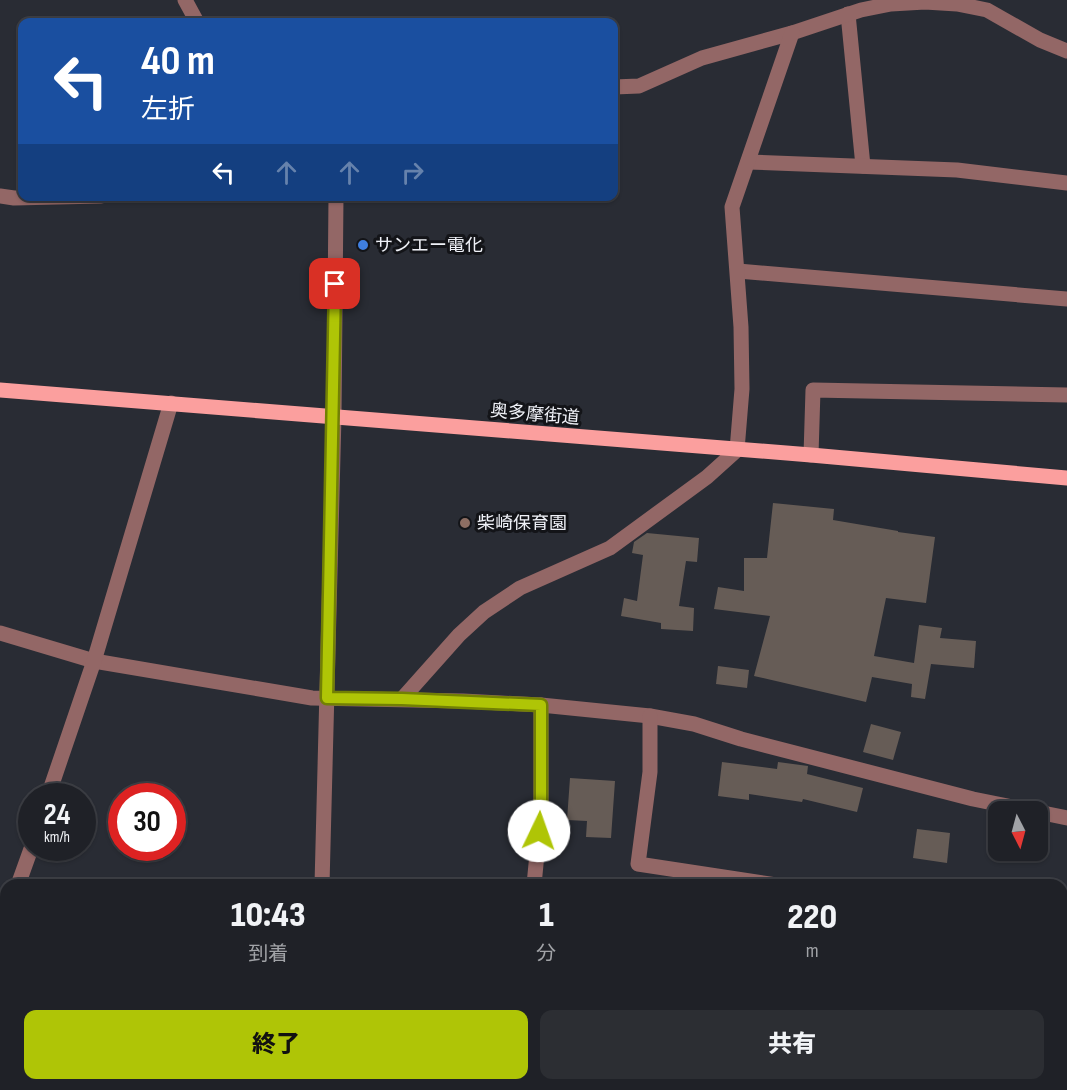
<!DOCTYPE html>
<html lang="ja">
<head>
<meta charset="utf-8">
<style>
  :root { --surface:#1f2127; --page:#2c2e33; --text:#f1f3f6; --muted:#a1a3a7; --line:#3c3e44; --accent:#afc506 }
  body { margin:0; font-family:"Sofia Sans Condensed","Noto Sans JP",sans-serif; background:var(--page); color:var(--text); height:100vh; display:flex; flex-direction:column; font-size:22px; white-space:nowrap }
  * { box-sizing:border-box; margin:0 }
  p { font-size:20px; color:var(--muted) }
  .icon { flex:none; width:33px; height:33px; fill:none; stroke:currentColor; stroke-width:2; stroke-linecap:round; stroke-linejoin:round }
  .map { position:relative; flex:1; overflow:hidden }
  .panel { position:absolute; left:0px; top:879px; width:1068px; height:212px; display:flex; flex-direction:column; background:var(--surface); border-radius:18px 18px 0 0; box-shadow:0 2px 4px #0004,0 0 0 2px var(--line) }
  .panel>* { flex:none }
  .top-card { position:absolute; left:18px; top:18px; width:600px; height:183px; border-radius:12px; box-shadow:0 2px 4px #0004,0 0 0 2px var(--line); background:#1a4fa0; color:#fff; overflow:hidden }
  .needle { width:39px; rotate:174deg }
  .fabs { position:absolute; left:988px; top:801px; display:grid; gap:12px }
  .fabs a { display:grid; place-items:center; width:60px; height:60px; border-radius:12px; background:var(--surface); box-shadow:0 2px 4px #0004,0 0 0 2px var(--line); font-size:30px }
  .speed { position:absolute; left:18px; top:783px; display:flex; gap:12px; font-size:30px; font-weight:700; text-align:center }
  .speed>* { display:grid; place-content:center; width:78px; height:78px; border-radius:50%; background:var(--surface); box-shadow:0 2px 4px #0004,0 0 0 2px var(--line); line-height:1 }
  .speed small { font-size:15px; font-weight:400 }
  .speed .limit { border:9px solid #d22; background:#fff; color:#111 }
  .pin { position:absolute; display:grid; place-items:center; width:51px; height:51px; color:#fff; margin:-26px; border-radius:12px; box-shadow:0 3px 9px #0006 }
  .me { position:absolute; width:66px; margin:-33px; rotate:3deg; stroke-linejoin:round; filter:drop-shadow(0 0 4px #0008) }
  .turn { display:flex; align-items:center; gap:21px; height:126px; padding:0 24px; font-size:27px }
  .turn .icon { width:78px; height:78px; stroke-width:2.5 }
  .turn b { display:block; font-size:42px; line-height:51px }
  .lanes { display:flex; align-items:center; height:57px; padding:0 24px; background:#0003; justify-content:center; gap:30px; direction:ltr }
  .lanes .off { opacity:.35 }
  .eta { display:flex; justify-content:space-evenly; align-items:center; height:102px; text-align:center }
  .eta b { font-size:36px; font-weight:800; line-height:42px }
  .primary-button { display:flex; gap:12px; margin-top:auto; padding:12px 24px }
  .primary-button a { flex:1; height:69px; border-radius:12px; background:var(--accent); color:#111; font-size:24px; font-weight:800; line-height:69px; text-align:center }
  .primary-button a+a { background:var(--page); color:var(--text) }
  .map>svg:first-child { display:block }
  .building { fill:#665c56 }
  .lines { fill:none; stroke-linecap:round; stroke-linejoin:round }
  .minor { stroke:#936766; stroke-width:15 }
  .primary { stroke:#fb9f9e; stroke-width:15 }
  .route-casing { stroke:#728004; stroke-width:15 }
  .route { stroke:#afc506; stroke-width:10 }
  .shop-dot { fill:#3f7fe0; stroke:#131418; stroke-width:2 }
  .education-dot { fill:#8d6e63; stroke:#131418; stroke-width:2 }
  .labels { text-anchor:middle; stroke-width:6; stroke-linejoin:round; paint-order:stroke }
  .poi-label { font-size:18px; fill:#eff1f7; stroke:#131418; text-anchor:start }
  .street-label { font-size:18px; fill:#eff1f7; stroke:#131418 }
</style>
</head>
<body>
<div class="map">
<svg width="1067" height="1090" viewBox="0 0 1067 1090">
  <rect width="100%" height="100%" fill="#292c34"/>
  <!-- building -->
  <g class="building">
    <polygon points="773,503 834,509 833,520 898,531 898,532 935,537 926,603 886,598 874,656 914,663 919,625 942,628 940,638 976,641 974,668 931,664 925,699 911,697 912,684 872,677 866,702 754,676 770,616 714,609 718,587 744,591 744,558 767,558"/>
    <polygon points="647,533 699,538 697,562 686,561 679,606 694,608 693,631 661,629 661,623 621,616 624,598 637,601 643,555 632,553 634,542"/>
    <polygon points="718,666 749,670 747,688 716,684"/>
    <polygon points="871,724 901,732 893,760 863,752"/>
    <polygon points="722,762 777,769 778,762 808,766 807,774 863,788 857,812 803,799 802,802 749,794 749,800 718,796"/>
    <polygon points="570,778 615,781 611,838 586,837 587,821 567,820"/>
    <polygon points="917,829 950,833 947,863 913,858"/>
  </g>
  <g class="lines">
    <!-- minor -->
    <g class="minor">
      <polyline points="185,0 197,22"/>
      <polyline points="848,14 863,166"/>
      <polyline points="614,87 639,86 702,58 792,33 861,10 891,4 925,2 957,4 987,10 1040,40 1067,51"/>
      <polyline points="748,162 957,170 1067,183"/>
      <polyline points="0,196 14,198 101,196"/>
      <polyline points="738,271 1067,299"/>
      <polyline points="811,455 813,390 1067,395"/>
      <polyline points="0,633 94,661 312,698 463,701 541,705 650,716 694,724 741,739 973,799 1037,812"/>
      <polyline points="402,699 459,635 484,612 520,588 610,548 707,477 737,450 742,389 741,327 732,207 792,33"/>
      <polyline points="650,716 650,772 638,864 776,885"/>
      <polyline points="48,796 94,661 171,403"/>
      <polyline points="1038,812 1067,818"/>
      <polyline points="18,885 32,846"/>
      <polyline points="322,885 334,416 336,196"/>
      <polyline points="534,885 541,812 541,705"/>
      <polyline points="0,939 6,921"/>
      <polyline points="0,982 6,984"/>
      <polyline points="1062,1030 1067,1026"/>
      <polyline points="317,1090 317,1084"/>
      <polyline points="719,1090 720,1084"/>
      <polyline points="981,1090 988,1084"/>
    </g>
    <!-- primary -->
    <polyline class="primary" points="0,390 811,455 1067,478"/>
  </g>
  <g class="lines">
    <!-- route casing -->
    <g class="route-casing">
      <polyline id="route" points="335,284 327,698 402,699 541,705 541,812 539,831"/>
    </g>
    <!-- route -->
    <use href="#route" class="route"/>
  </g>
  <!-- markers -->
  <circle class="shop-dot" cx="363" cy="245" r="6"/>
  <circle class="education-dot" cx="465" cy="523" r="6"/>
  <g class="labels">
    <!-- poi labels -->
    <g class="poi-label">
      <text x="375" y="251">サンエー電化</text>
      <text x="477" y="529">柴崎保育園</text>
    </g>
    <!-- street labels -->
    <g class="street-label">
      <text transform="translate(535 414) rotate(5)" y="6">奥多摩街道</text>
    </g>
  </g>
</svg>
<div class="fabs">
<a><svg class="needle" viewBox="-14 -14 28 28"><path d="M0-13l5 13h-10z" fill="#e53935"/><path d="M0 13l5-13h-10z" fill="#a1a3a7"/></svg></a>
</div>
<div class="speed"><div>24<small>km/h</small></div><div class="limit">30</div></div>
<div class="pin" style="left:335px;top:284px;background:#d93025"><svg class="icon" aria-label="arrive" viewBox="0 0 24 24"><path d="M6 21V4h12l-3 4 3 4H6"/></svg></div>
<svg class="me" style="left:539px;top:831px" viewBox="-20 -20 40 40"><circle r="19" fill="#fff"/><path d="M0-13L10 11 0 6-10 11z" fill="#afc506"/></svg>
<div class="top-card">
<div class="turn"><svg class="icon" aria-label="left" viewBox="0 0 24 24"><path d="M17 20v-9H6M10 6l-5 5 5 5"/></svg><div><b>40 m</b>左折</div></div>
<div class="lanes"><svg class="icon" aria-label="left" viewBox="0 0 24 24"><path d="M17 20v-9H6M10 6l-5 5 5 5"/></svg><svg class="icon off" aria-label="ahead" viewBox="0 0 24 24"><path d="M12 20V5M6 11l6-6 6 6"/></svg><svg class="icon off" aria-label="ahead" viewBox="0 0 24 24"><path d="M12 20V5M6 11l6-6 6 6"/></svg><svg class="icon off" aria-label="right" viewBox="0 0 24 24"><path d="M7 20v-9h11M14 6l5 5-5 5"/></svg></div>
</div>
<section class="panel">
<div class="eta">
<div><b>10:43</b><p>到着</p></div>
<div><b>1</b><p>分</p></div>
<div><b>220</b><p>m</p></div>
</div>
<div class="primary-button"><a>終了</a><a>共有</a></div>
</section>
</div>
</body>
</html>
